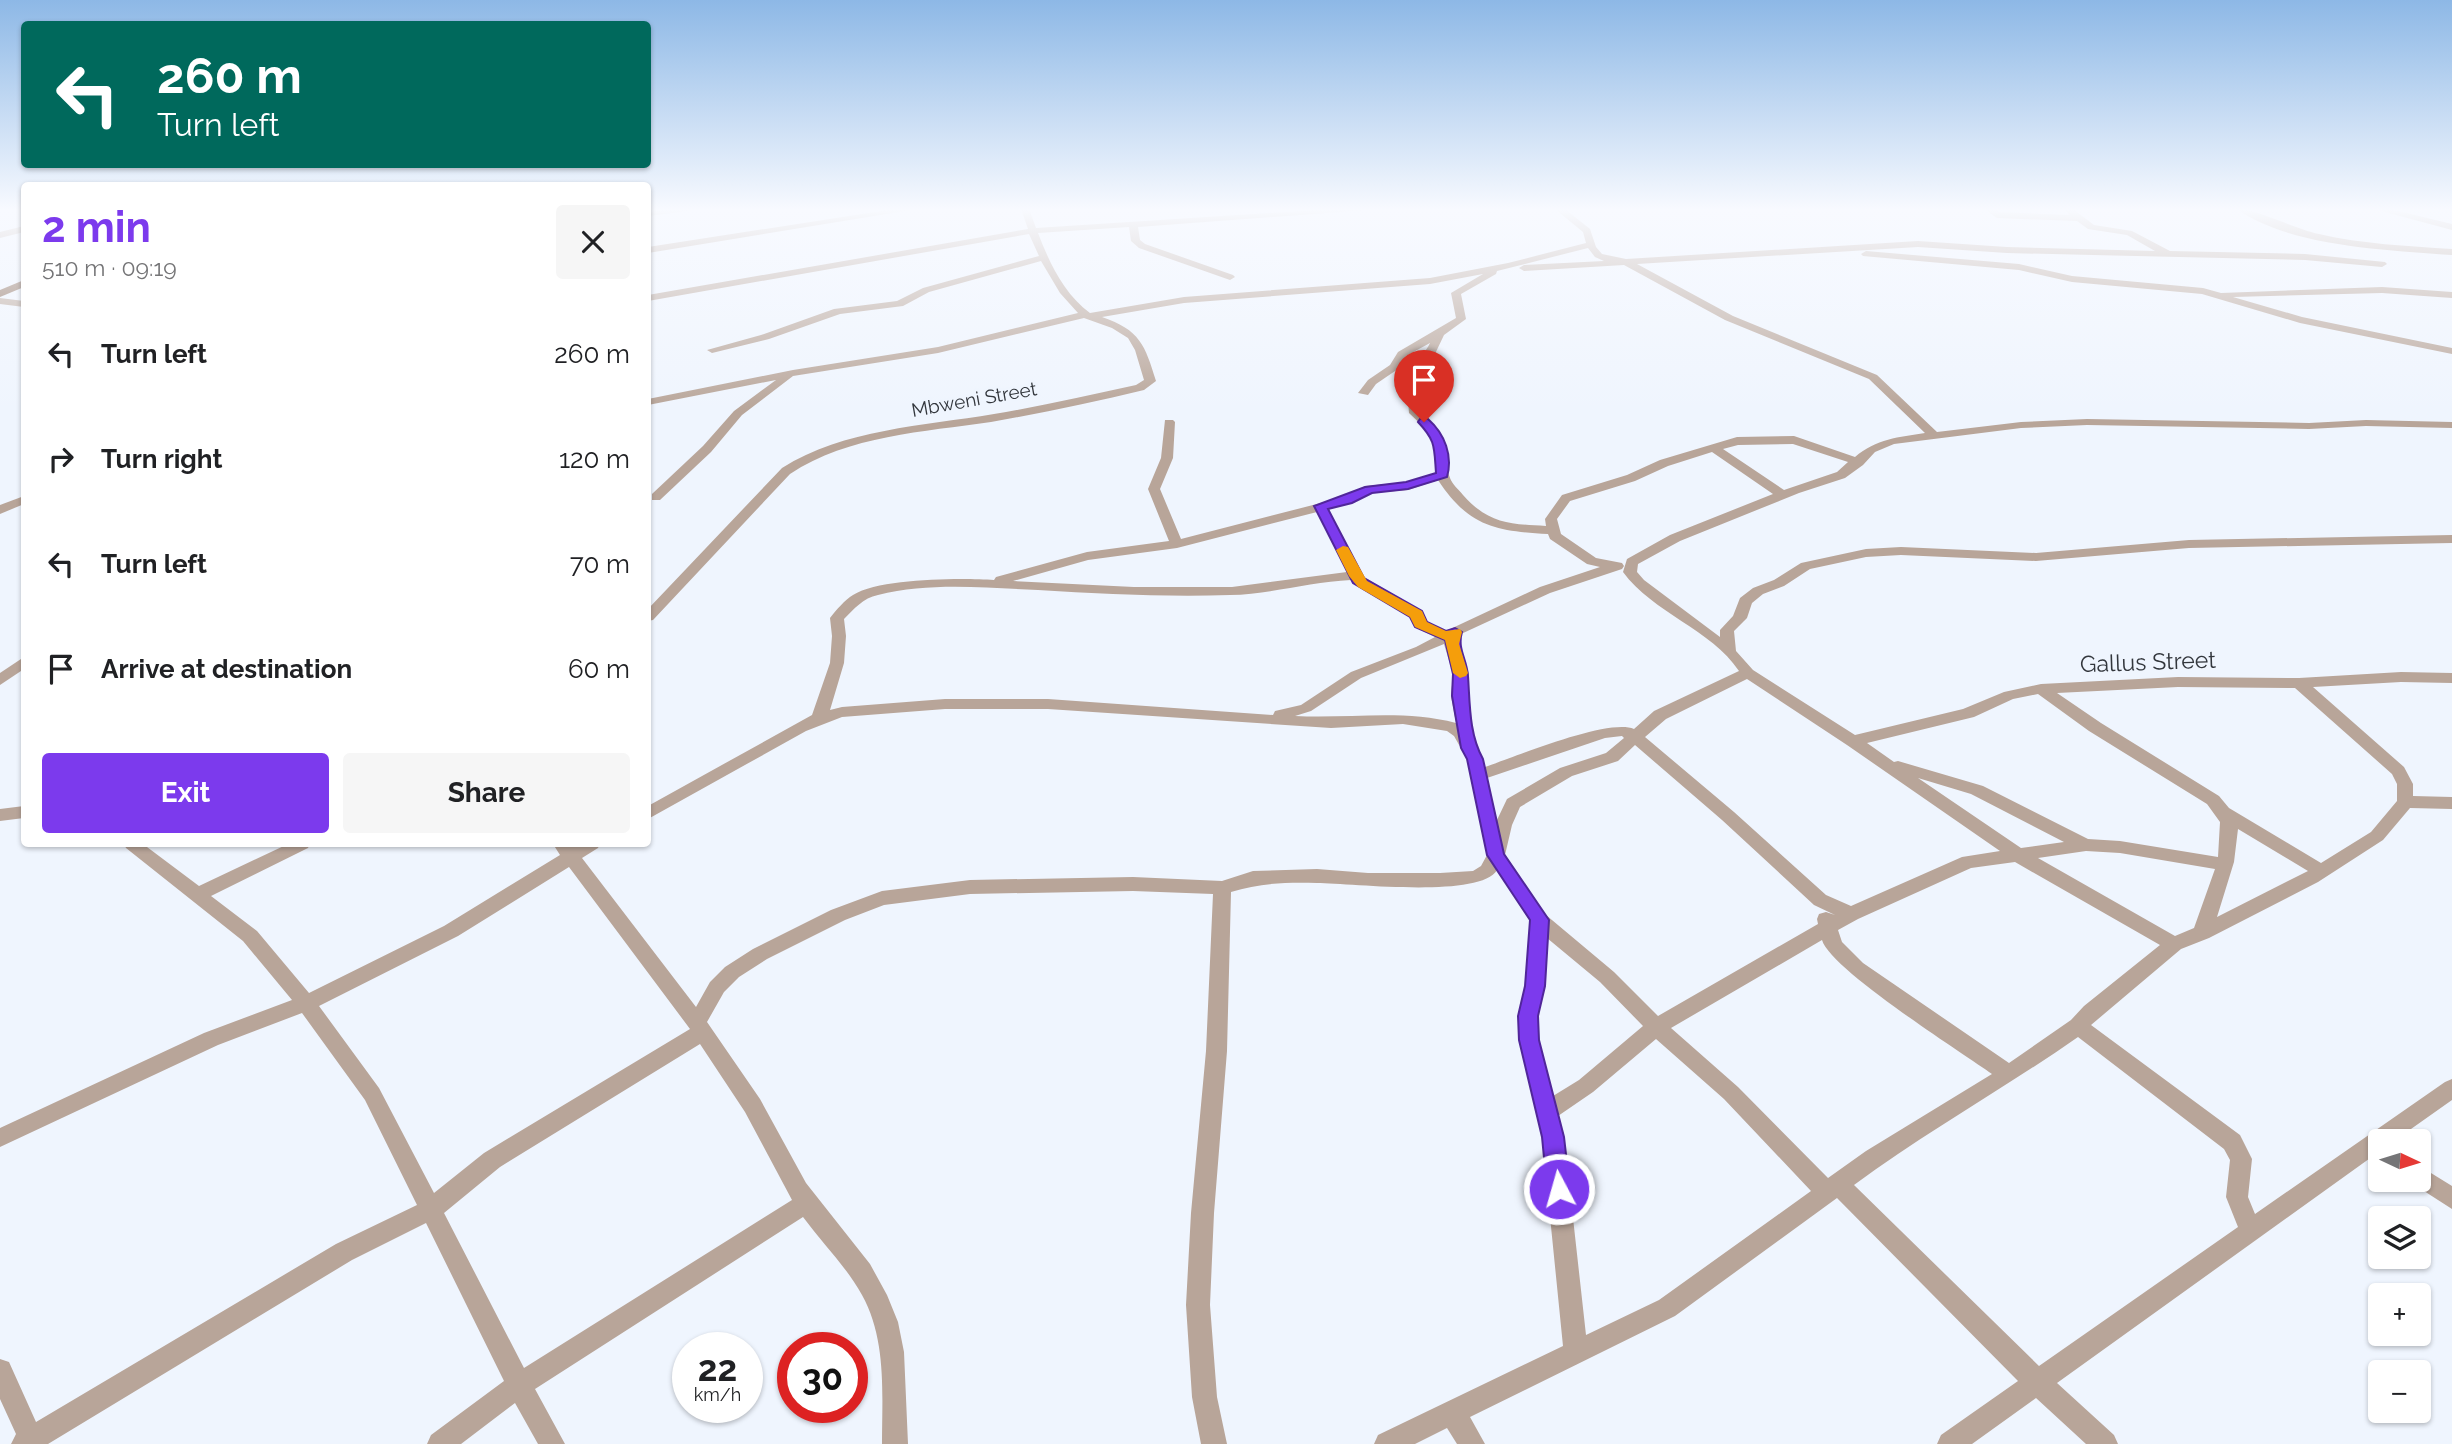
<!DOCTYPE html>
<html lang="en">
<head>
<meta charset="utf-8">
<style>
  :root { --surface:#fff; --page:#f6f6f6; --text:#202124; --muted:#757577; --accent:#7c3aed }
  body { margin:0; font-family:Raleway,sans-serif; background:var(--page); color:var(--text); height:100vh; display:flex; flex-direction:column; font-size:26px; white-space:nowrap }
  * { box-sizing:border-box; margin:0 }
  p { font-size:23px; color:var(--muted) }
  .icon { flex:none; width:38px; height:38px; fill:none; stroke:currentColor; stroke-width:2; stroke-linecap:round; stroke-linejoin:round }
  .map { position:relative; flex:1; overflow:hidden }
  .drawer { position:absolute; left:21px; top:182px; width:630px; height:665px; display:flex; flex-direction:column; background:var(--surface); border-radius:7px; box-shadow:0 2px 5px #0004 }
  .drawer>* { flex:none }
  .guide { position:absolute; left:21px; top:21px; width:630px; height:147px; border-radius:7px; box-shadow:0 2px 5px #0004; background:#00695c; color:#fff; overflow:hidden }
  .needle { width:46px; rotate:94deg }
  .controls { position:absolute; left:2368px; top:1129px; display:grid; gap:14px }
  .controls a { display:grid; place-items:center; width:63px; height:63px; border-radius:7px; background:var(--surface); box-shadow:0 2px 5px #0004; font-size:35px }
  .speed { position:absolute; left:672px; top:1332px; display:flex; gap:14px; font-size:35px; font-weight:700; text-align:center }
  .speed>* { display:grid; place-content:center; width:91px; height:91px; border-radius:50%; background:var(--surface); box-shadow:0 2px 5px #0004; line-height:1 }
  .speed small { font-size:18px; font-weight:400 }
  .speed .limit { border:10px solid #d22; background:#fff; color:#111 }
  .pin { position:absolute; display:grid; place-items:center; width:60px; height:60px; color:#fff; margin:-72px -30px; border-radius:50% 50% 50% 0; rotate:-45deg; box-shadow:0 0 7px #0007 }
  .pin .icon { rotate:45deg }
  .me { position:absolute; width:77px; margin:-38px; rotate:354deg; stroke-linejoin:round; filter:drop-shadow(0 0 5px #0008) }
  .turn { display:flex; align-items:center; gap:24px; height:147px; padding:0 21px; font-size:32px }
  .turn .icon { width:91px; height:91px; stroke-width:2.5 }
  .turn b { display:block; font-size:49px; line-height:60px }
  .round { display:grid; place-items:center; flex:none; width:74px; height:74px; border-radius:7px; background:var(--page) }
  .summary { display:flex; align-items:center; justify-content:space-between; height:119px; padding:0 21px }
  h1 { font-size:42px; font-weight:700; line-height:52px; color:var(--accent) }
  .cta { display:flex; gap:14px; margin-top:auto; padding:14px 21px }
  .cta a { flex:1; height:80px; border-radius:7px; background:var(--accent); color:#fff; font-size:28px; font-weight:700; line-height:80px; text-align:center }
  .cta a+a { background:var(--page); color:var(--text) }
  ul { padding:0; list-style:none }
  li { display:flex; align-items:center; gap:21px; height:105px; padding:0 21px }
  li div { flex:1 }
  li b { display:block; font-size:26px }
  li em { font-style:normal }
  .map>svg:first-child { display:block }
  .lines { fill:none; stroke-linecap:round; stroke-linejoin:round }
  .street { fill:#b8a599; fill-rule:evenodd }
  .primary { fill:#83634e; fill-rule:evenodd }
  .route { fill:#7c3aed; stroke:#51269a; stroke-width:2 }
  .slow { fill:#f59e0b }
  .labels { text-anchor:middle; stroke-width:6; stroke-linejoin:round; paint-order:stroke }
  .far-street-label { font-size:19px; fill:#33373d; stroke:#eff5fe }
  .street-label { font-size:23px; fill:#33373d; stroke:#eff5fe }
</style>
</head>
<body>
<div class="map">
<svg width="2452" height="1444" viewBox="0 0 2452 1444">
  <rect width="100%" height="100%" fill="#eff5fe"/>
  <g class="lines">
    <!-- street -->
    <g class="street">
      <polygon points="669,209 704,209 648,216 648,212"/>
      <polygon points="894,209 917,209 648,253 648,247"/>
      <path d="M1021 209H1029L1036 228 1330 209H1381L1138 227 1140 240 1145 244 1233 275 1235 277 1230 280 1139 248 1131 241 1129 227 1038 233C1049 262 1064 294 1090 313L1184 297 1430 278 1508 263 1586 243 1583 232 1555 209H1565L1590 229 1596 247 1602 254 1626 259 1918 241 2007 247 2155 251 2127 235 2088 229 2077 221 1997 218 1984 209H1994L1999 212 2070 215 2063 209H2073L2094 225 2132 231 2170 251 2305 254 2385 262 2387 264 2382 267 2305 260 2007 253 1918 247 1637 264 1733 316 1877 375 1937 432 2021 422 2087 419 2309 423 2366 420 2452 422V428L2366 426 2309 429 2087 425 2021 428 1894 444 1875 452 1863 465 1845 478 1799 493 1680 541 1638 564 1637 572 1644 580 1720 637V630L1733 616 1740 598 1753 588 1774 580 1801 563 1866 549 1901 547 2036 553 2189 540 2452 535V543L2189 548 2036 561 1901 555 1866 557 1810 569 1784 586 1763 594 1752 603 1747 618 1734 631 1736 651 1753 670 1855 735 1963 709 2004 692 2041 684 2178 677 2299 678 2401 672 2452 673V683L2401 682 2313 687 2404 767 2413 784V796L2452 797V809L2410 808 2383 840 2318 882 2209 938 2181 949 2091 1025 2240 1135 2252 1159 2248 1197 2255 1214 2445 1082 2452 1079V1100L2394 1141H2380V1151L2057 1383 2114 1435 2118 1444H2086L2036 1398 1972 1444H1937L1941 1435 2018 1381 1837 1198 1675 1316 1470 1417 1485 1444H1457L1447 1428 1415 1444H1374L1378 1435 1563 1346 1542 1137 1519 1040 1518 1016 1525 986 1530 921 1497 870C1480 899 1350 883 1317 883 1288 882 1259 883 1231 892L1227 1051 1214 1213 1210 1305 1217 1397 1227 1444H1201L1192 1397 1186 1305 1191 1213 1206 1051 1213 894 1133 891 970 894 884 905 845 920 767 959 739 977 724 992 707 1022 760 1099 806 1183 870 1264 887 1295 898 1322 904 1352 908 1444H882C882 1395 887 1340 862 1295 846 1266 822 1243 803 1217L535 1389 565 1444H538L515 1403 461 1444H427L431 1435 504 1381 426 1223 352 1260 48 1444H11L16 1434 0 1399V1359L9 1362 36 1422 336 1244 417 1205 365 1100 302 1013 218 1045 0 1147V1128L204 1033 292 1000 243 941 126 848 124 844H143L199 886 288 844H310L308 848 211 896 257 931 309 993 444 926 560 855 553 844H570L573 847 579 844H600L598 848 582 858 696 1007 710 982 725 967 753 949 831 910 882 891 970 880 1133 877 1222 881 1253 871 1317 869 1368 873H1440L1473 871 1481 866 1487 855 1467 759 1454 736 1447 731 1403 724 1331 728 1048 709H945L842 717 806 731 648 819V806L812 715 830 663 832 636 830 618C836 610 845 600 853 595 881 578 961 578 994 580L996 577 1087 552 1169 541 1148 489 1161 458 1165 420H1173L1175 422 1173 458 1160 489 1181 539 1344 497 1365 486 1407 482 1437 473 1434 442 1430 433 1409 413C1408 400 1407 378 1414 367 1418 358 1426 352 1430 343L1406 356 1398 369 1376 384 1368 395 1358 393 1368 380 1390 365 1398 352 1456 318 1451 293 1483 274 1430 284 1184 303 1102 317C1140 330 1145 345 1156 381L1144 390C1094 402 1042 413 991 422 924 432 849 435 790 474L653 620 648 621V609L782 468C844 429 923 426 994 414 1042 406 1089 395 1136 385L1144 380 1135 350 1128 338 1112 328 1084 318 938 353 793 376 742 415 711 452 660 500H652V494L703 446 734 411 776 380 648 405V399L793 370 938 347 1078 313 1060 293 1041 261 929 292 903 306 840 314 769 339 712 353 707 350 761 335 834 309 897 301 923 288 1039 256 1029 234 648 301V295L1028 229ZM1588 248 1595 257 1604 261 1524 265 1519 268 1524 271 1624 265 1725 320 1869 379 1925 433C1899 437 1876 439 1855 457L1794 436 1737 437 1660 460 1627 475 1562 495 1545 519 1546 526C1510 524 1489 524 1463 495 1459 490 1452 484 1450 478 1439 441 1456 444 1421 412L1423 369 1434 356 1444 335 1466 319 1461 294 1496 274 1497 271ZM1793 444 1848 462 1837 472 1784 490 1723 449 1738 445ZM1712 452 1773 494 1670 535 1627 559 1623 572C1653 613 1711 629 1739 671L1654 711 1634 729C1608 718 1515 757 1485 767L1475 745 1467 696 1469 674 1458 644 1461 634 1550 593 1622 569 1624 566 1622 563 1596 558 1561 534 1557 519 1570 501 1635 481 1668 466ZM1438 480C1469 527 1496 531 1548 534L1550 539 1587 564 1600 567 1540 587 1446 631 1426 621 1420 610 1364 577 1328 509 1352 503 1372 493 1408 490ZM1317 512 1347 572 1232 587H1134L1013 581 1088 560 1177 548ZM1351 580 1409 615 1415 627 1435 637 1416 647 1351 672 1301 705 1275 711 1273 715 1048 699H945L842 707 830 710 844 663 846 636 844 619C854 609 863 598 878 595 930 582 985 588 1038 590 1102 594 1166 597 1230 595 1271 594 1310 582 1351 580ZM1444 644 1453 674 1451 696 1456 723C1403 709 1349 719 1295 716L1311 711 1361 678ZM1747 679 1847 745 2000 851 1962 857 1851 906 1826 895 1734 812 1645 737 1666 719ZM2178 687 2295 688 2392 774 2397 784V801L2371 832 2321 863 2229 808 2219 796 2101 723 2057 693ZM2038 694 2089 731 2207 804 2220 822 2218 857 2120 841 2088 839 1983 786 1898 761 1894 762 1867 743 1974 717 2013 699ZM1622 736 1624 738 1606 753 1560 768 1507 799 1497 820 1487 778 1605 738ZM1635 745 1722 820 1814 905 1835 915 1826 912 1819 914 1817 919 1818 924 1658 1016 1614 972 1546 915 1505 855 1512 825 1520 807 1572 776 1618 761ZM1918 778 1971 794 2064 842 2021 848ZM2238 829 2308 871 2217 917 2234 862ZM2086 851 2120 853 2215 869 2194 928 2175 936 2038 858ZM2015 862 2160 945 2084 1006 2071 1020 2009 1063 1863 963 1842 942 1838 930 1858 919 1971 868ZM569 867 690 1029 484 1153 434 1193 379 1088 319 1006 458 936ZM1547 938 1600 982 1643 1026 1579 1080 1553 1096 1539 1040 1538 1016 1545 986ZM1822 940C1830 969 1961 1052 1992 1074L1866 1151 1828 1178 1738 1087 1671 1028ZM2078 1037 2224 1149 2230 1160 2226 1197 2238 1227 2039 1366 1854 1185C1926 1132 2005 1088 2078 1037ZM1656 1039 1724 1099 1811 1191 1659 1300 1586 1335 1564 1137 1558 1116 1593 1092ZM700 1044 745 1112 792 1200 524 1368 444 1213 500 1167Z"/>
      <path d="M2237 209C2258 209 2294 229 2319 234 2362 244 2407 246 2452 249V255C2388 250 2290 247 2237 209Z"/>
      <polygon points="2374,209 2390,209 2452,224 2452,230"/>
      <polygon points="24,226 24,232 0,238 0,232"/>
      <polygon points="1866,251 2019,264 2072,276 2203,288 2221,293 2382,287 2452,292 2452,298 2382,293 2233,297 2302,317 2452,348 2452,354 2300,323 2202,294 2072,282 2019,270 1863,256 1861,254"/>
      <polygon points="0,298 24,301 24,307 0,304"/>
      <polygon points="24,496 24,504 0,514 0,505"/>
      <polygon points="24,657 24,669 0,685 0,673"/>
      <polygon points="24,806 24,818 0,821 0,809"/>
      <polygon points="2418,1165 2452,1186 2452,1209 2410,1182 2409,1180 2418,1180"/>
    </g>
    <!-- primary -->
    <polygon class="primary" points="24,280 24,287 0,297 0,290"/>
  </g>
  <!-- sky -->
  <linearGradient id="sky" x2="0" y2="1"><stop stop-color="#8db8e6"/><stop offset="0.51" stop-color="#f8faff"/><stop offset="1" stop-color="#f8faff" stop-opacity="0"/></linearGradient>
  <rect width="2452" height="412" fill="url(#sky)"/>
  <!-- route -->
  <path class="route" d="M1420 419H1428C1445 434 1453 456 1447 477L1408 489 1372 493 1352 503 1328 509 1364 578 1422 611 1427 622 1446 631 1455 628 1462 632C1457 649 1467 659 1468 676 1470 704 1469 734 1483 759L1504 854 1549 920 1545 986 1538 1016 1539 1040 1564 1137 1570 1189 1567 1197 1559 1200 1551 1197 1547 1189 1542 1137 1519 1040 1518 1016 1525 986 1530 920 1487 855 1467 759 1461 748 1452 696 1453 674 1445 640 1415 627 1410 617 1353 583 1314 506 1365 487 1406 482 1436 473C1434 447 1436 441 1418 422Z"/>
  <!-- slow -->
  <polygon class="slow" points="1343,546 1348,547 1367,581 1422,611 1427,622 1446,631 1460,629 1462,632 1459,644 1468,673 1466,676 1460,678 1453,673 1445,640 1415,627 1410,617 1358,587 1349,576 1336,550"/>
  <g class="labels">
    <!-- far-street labels -->
    <g class="far-street-label">
      <text transform="translate(974 399) rotate(-10)" y="7">Mbweni Street</text>
    </g>
    <!-- street labels -->
    <g class="street-label">
      <text transform="translate(2148 662) rotate(-2)" y="8">Gallus Street</text>
    </g>
  </g>
</svg>
<div class="controls">
<a><svg class="needle" viewBox="-14 -14 28 28"><path d="M0-13l5 13h-10z" fill="#e53935"/><path d="M0 13l5-13h-10z" fill="#757577"/></svg></a>
<a><svg class="icon" aria-label="layers" viewBox="0 0 24 24"><path d="M12 4l9 5-9 5-9-5zM3 14l9 5 9-5"/></svg></a>
<a>+</a>
<a>−</a>
</div>
<div class="speed"><div>22<small>km/h</small></div><div class="limit">30</div></div>
<div class="pin" style="left:1424px;top:422px;background:#d93025"><svg class="icon" aria-label="arrive" viewBox="0 0 24 24"><path d="M6 21V4h12l-3 4 3 4H6"/></svg></div>
<svg class="me" style="left:1559px;top:1189px" viewBox="-20 -20 40 40"><circle r="17" fill="#7c3aed" stroke="#fff" stroke-width="3"/><path d="M0-11L8 9 0 5-8 9z" fill="#fff"/></svg>
<div class="guide">
<div class="turn"><svg class="icon" aria-label="left" viewBox="0 0 24 24"><path d="M17 20v-9H6M10 6l-5 5 5 5"/></svg><div><b>260 m</b>Turn left</div></div>
</div>
<section class="drawer">
<div class="summary"><div><h1>2 min</h1><p>510 m · 09:19</p></div><a class="round"><svg class="icon" aria-label="close" viewBox="0 0 24 24"><path d="M6 6l12 12M18 6L6 18"/></svg></a></div>
<ul>
<li><svg class="icon" aria-label="left" viewBox="0 0 24 24"><path d="M17 20v-9H6M10 6l-5 5 5 5"/></svg><div><b>Turn left</b></div><em>260 m</em></li>
<li><svg class="icon" aria-label="right" viewBox="0 0 24 24"><path d="M7 20v-9h11M14 6l5 5-5 5"/></svg><div><b>Turn right</b></div><em>120 m</em></li>
<li><svg class="icon" aria-label="left" viewBox="0 0 24 24"><path d="M17 20v-9H6M10 6l-5 5 5 5"/></svg><div><b>Turn left</b></div><em>70 m</em></li>
<li><svg class="icon" aria-label="arrive" viewBox="0 0 24 24"><path d="M6 21V4h12l-3 4 3 4H6"/></svg><div><b>Arrive at destination</b></div><em>60 m</em></li>
</ul>
<div class="cta"><a>Exit</a><a>Share</a></div>
</section>
</div>
</body>
</html>
